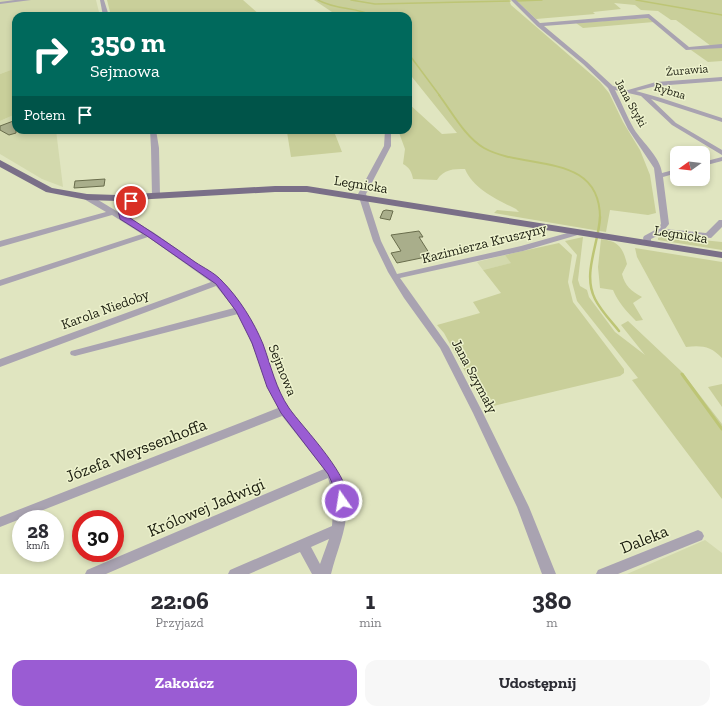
<!DOCTYPE html>
<html lang="pl">
<head>
<meta charset="utf-8">
<style>
  :root { --surface:#fff; --page:#f7f7f7; --text:#2b2b33; --muted:#7c7c81; --accent:#9a5cd3 }
  body { margin:0; font-family:"Zilla Slab",serif; background:var(--page); color:var(--text); height:100vh; display:flex; flex-direction:column; font-size:15px; white-space:nowrap }
  * { box-sizing:border-box; margin:0 }
  p { font-size:13px; color:var(--muted) }
  .icon { flex:none; width:22px; height:22px; fill:none; stroke:currentColor; stroke-width:2; stroke-linecap:round; stroke-linejoin:round }
  .map { position:relative; height:574px; overflow:hidden }
  .side { display:flex; flex-direction:column; background:var(--surface); flex:1 }
  .side>* { flex:none }
  .banner { position:absolute; left:12px; top:12px; width:400px; height:122px; border-radius:12px; box-shadow:0 2px 6px #0003; background:#00695c; color:#fff; overflow:hidden }
  .needle { width:26px; rotate:255deg }
  .buttons { position:absolute; left:670px; top:146px; display:grid; gap:8px }
  .buttons a { display:grid; place-items:center; width:40px; height:40px; border-radius:8px; background:var(--surface); box-shadow:0 2px 6px #0003; font-size:20px }
  .speed { position:absolute; left:12px; top:510px; display:flex; gap:8px; font-size:20px; font-weight:700; text-align:center }
  .speed>* { display:grid; place-content:center; width:52px; height:52px; border-radius:50%; background:var(--surface); box-shadow:0 2px 6px #0003; line-height:1 }
  .speed small { font-size:10px; font-weight:400 }
  .speed .limit { border:6px solid #d22; background:#fff; color:#111 }
  .pin { position:absolute; display:grid; place-items:center; width:34px; height:34px; color:#fff; margin:-17px; border:2px solid #fff; border-radius:50%; box-shadow:0 1px 4px #0007 }
  .me { position:absolute; width:44px; margin:-22px; rotate:347deg; stroke-linejoin:round; filter:drop-shadow(0 0 3px #0008) }
  .turn { display:flex; align-items:center; gap:14px; height:84px; padding:0 12px; font-size:18px }
  .turn .icon { width:52px; height:52px; stroke-width:2.5 }
  .turn b { display:block; font-size:28px; line-height:34px }
  .then { display:flex; align-items:center; height:38px; padding:0 12px; background:#0003; gap:8px; font-size:15px }
  .eta { display:flex; justify-content:space-evenly; align-items:center; height:68px; text-align:center }
  .eta b { font-size:24px; font-weight:800; line-height:28px }
  .button { display:flex; gap:8px; margin-top:auto; padding:8px 12px }
  .button a { flex:1; height:46px; border-radius:12px; background:var(--accent); color:#fff; font-size:16px; font-weight:800; line-height:46px; text-align:center }
  .button a+a { background:var(--page); color:var(--text) }
  .map>svg:first-child { display:block }
  .built { fill:#d3d9ad }
  .green { fill:#c9cf9a }
  .lines { fill:none; stroke-linecap:round; stroke-linejoin:round }
  .stream-far3 { stroke:#bdc575; stroke-width:1.5 }
  .stream-far2 { stroke:#bdc575; stroke-width:2 }
  .stream-far1 { stroke:#bdc575; stroke-width:2.5 }
  .stream { stroke:#bdc575; stroke-width:3 }
  .building { fill:#a9ae8b; stroke:#696d4c }
  .minor { fill:#a9a3b1; fill-rule:evenodd }
  .major { fill:#7a6f88; fill-rule:evenodd }
  .route { fill:#9a5cd3; stroke:#643c89 }
  .labels { text-anchor:middle; stroke-width:3; stroke-linejoin:round; paint-order:stroke }
  .far-street-label { font-size:12px; fill:#1a1c0e; stroke:#edf2cd }
  .street-label { font-size:14px; fill:#1a1c0e; stroke:#edf2cd }
  .near-street-label { font-size:17px; fill:#1a1c0e; stroke:#edf2cd }
</style>
</head>
<body>
<div class="map">
<svg width="722" height="574" viewBox="0 0 722 574">
  <rect width="100%" height="100%" fill="#e0e5c0"/>
  <!-- built -->
  <g class="built">
    <polygon points="0,0 96,0 100,16 16,16 16,68 0,74"/>
    <polygon points="16,114 16,130 56,130 63,187 42,179 0,154 0,121"/>
    <polygon points="505,255 512,263 483,270 477,262"/>
    <polygon points="705,540 722,553 722,574 627,574"/>
  </g>
  <!-- green -->
  <g class="green">
    <polygon points="107,0 243,0 261,16 111,16"/>
    <path d="M314 0H509L511 5 600 82 609 93 623 122 640 150 650 175 656 213 648 215 610 210 606 232 494 213 497 210 519 212 516 209C498 200 473 189 465 169 453 169 444 169 437 180L413 179C412 172 409 167 403 164L405 149 398 130H408L411 128 408 125V103L442 134 457 133 408 72V16H338Z"/>
    <polygon points="516,0 722,0 722,45 711,46 676,20 671,20 658,11 641,10 635,5 614,3 621,9 593,12 595,14 536,19"/>
    <polygon points="649,18 654,22 583,28 576,23"/>
    <polygon points="722,47 722,61 708,62 691,50"/>
    <polygon points="16,68 16,114 0,121 0,74"/>
    <polygon points="307,130 363,130 335,134 342,152 291,157 287,132"/>
    <polygon points="663,236 722,242 722,250 658,240 658,238"/>
    <polygon points="583,237 578,280 580,286 587,290 589,297 615,332 645,355 621,325 628,321 681,371 722,424 722,499 632,380 638,378 577,301 572,282 577,255 565,241"/>
    <path d="M601 239C619 241 623 248 627 264L622 274C625 286 631 291 642 297L633 303 643 320 636 321C627 312 618 302 613 290L600 288 598 267Z"/>
    <polygon points="559,243 572,255 568,282 573,302 624,369 624,373 620,376 485,408 444,333 437,325 480,313 473,302 501,293 483,270 511,263 505,255"/>
    <path d="M635 248 722 262V358C711 346 701 345 686 347L637 257Z"/>
    <polygon points="722,384 722,407 708,387"/>
  </g>
  <g class="lines">
    <!-- stream-far3 -->
    <g class="stream-far3">
      <path d="M318 0C336 10 356 7 374 16"/>
      <polyline points="351,0 375,4 510,1"/>
      <polyline points="636,0 722,15"/>
      <polyline points="516,1 542,0"/>
      <polyline points="408,53 440,96"/>
    </g>
    <!-- stream-far2 -->
    <path class="stream-far2" d="M439 95C452 112 465 137 484 148 525 171 600 151 600 218"/>
    <!-- stream-far1 -->
    <path class="stream-far1" d="M600 217C599 243 582 274 595 299 601 311 611 321 619 331"/>
    <!-- stream -->
    <polyline class="stream" points="682,374 722,429"/>
  </g>
  <!-- building -->
  <g class="building">
    <polygon points="16,120 16,133 9,135 0,130 0,126"/>
    <polygon points="105,179 104,186 74,188 75,181"/>
    <polygon points="386,210 393,211 390,220 380,218 383,211"/>
    <polygon points="419,231 423,237 419,237 431,256 397,263 391,253 401,251 391,235"/>
  </g>
  <g class="lines">
    <!-- minor -->
    <g class="minor">
      <polygon points="15,0 31,0 0,4 0,2"/>
      <polygon points="100,0 104,0 109,16 103,16"/>
      <path d="M511 0H516L540 23 649 14 689 47 722 44V48L686 50 648 18 544 26 587 62 613 86 628 90 656 82 722 77V81L656 86 636 91 661 98 722 118V122L651 99 676 123 722 150V155L672 125 641 96 615 90C622 103 627 117 634 129 643 143 660 157 662 173L677 169V173L663 177 669 224 665 229 706 233 719 220H722V227L711 238 661 234 651 239V245H645L643 238 644 236 657 229 661 224 654 168 628 129 608 88 583 64 537 26Z"/>
      <polygon points="150,130 156,130 159,148 160,196 156,198 152,196 151,148"/>
      <polygon points="385,130 391,130 391,146 366,194 381,241 397,274 521,246 578,230 582,232 581,234 523,251 400,278 449,347 483,413 529,507 556,574 542,574 517,507 473,413 440,348 404,298 388,272 373,241 358,194 384,146"/>
      <polygon points="722,157 722,161 703,166 703,162"/>
      <path d="M84 195H90L118 212C122 201 135 194 147 195L148 197C140 203 128 201 125 214L126 217 153 232 219 279 222 280 223 283C264 323 265 375 295 418 314 446 340 462 346 497 350 524 337 549 331 574H312L300 552 249 574H228L230 570 332 526 334 498 328 478 106 574H85L87 570 324 469 282 416 0 527V517L278 408 248 335 238 314 75 356 71 355 70 353 71 351 75 350 234 308 216 286 0 367V359L211 282 148 237 0 286V280L142 234 112 215 0 247V241L106 212 84 199 83 197ZM329 539 320 564 311 547Z"/>
      <polygon points="698,530 702,532 704,536 702,540 618,574 596,574 598,570"/>
    </g>
    <!-- major -->
    <polygon class="major" points="0,160 52,188 87,194 117,195 275,186 307,186 722,252 722,258 307,192 275,192 117,201 87,200 46,192 0,167"/>
  </g>
  <!-- route -->
  <path class="route" d="M128 200 135 201 126 211 127 216C150 231 173 246 195 262 204 268 215 273 222 281 239 298 254 322 263 344 271 366 276 389 289 408 302 427 357 482 346 504L342 506 337 504 333 485 328 474 281 413 267 387 252 343 236 311 216 284 147 236 120 219 118 210Z"/>
  <g class="labels">
    <!-- far-street labels -->
    <g class="far-street-label">
      <text transform="translate(687 70) rotate(-5)" y="4">Żurawia</text>
      <text transform="translate(670 91) rotate(17)" y="4">Rybna</text>
      <text transform="translate(631 103) rotate(61)" y="4">Jana Styki</text>
    </g>
    <!-- street labels -->
    <g class="street-label">
      <text transform="translate(361 184) rotate(9)" y="5">Legnicka</text>
      <text transform="translate(681 234) rotate(9)" y="5">Legnicka</text>
      <text transform="translate(484 243) rotate(-14)" y="5">Kazimierza Kruszyny</text>
      <text transform="translate(105 309) rotate(-20)" y="5">Karola Niedoby</text>
      <text transform="translate(283 370) rotate(68)" y="5">Sejmowa</text>
      <text transform="translate(475 376) rotate(62)" y="5">Jana Szymały</text>
    </g>
    <!-- near-street labels -->
    <g class="near-street-label">
      <text transform="translate(136 450) rotate(-21)" y="6">Józefa Weyssenhoffa</text>
      <text transform="translate(206 507) rotate(-23)" y="6">Królowej Jadwigi</text>
      <text transform="translate(644 539) rotate(-22)" y="6">Daleka</text>
    </g>
  </g>
</svg>
<div class="buttons">
<a><svg class="needle" viewBox="-14 -14 28 28"><path d="M0-13l5 13h-10z" fill="#e53935"/><path d="M0 13l5-13h-10z" fill="#7c7c81"/></svg></a>
</div>
<div class="speed"><div>28<small>km/h</small></div><div class="limit">30</div></div>
<div class="pin" style="left:131px;top:201px;background:#d93025"><svg class="icon" aria-label="arrive" viewBox="0 0 24 24"><path d="M6 21V4h12l-3 4 3 4H6"/></svg></div>
<svg class="me" style="left:342px;top:501px" viewBox="-20 -20 40 40"><circle r="17" fill="#9a5cd3" stroke="#fff" stroke-width="3"/><path d="M0-11L8 9 0 5-8 9z" fill="#fff"/></svg>
<div class="banner">
<div class="turn"><svg class="icon" aria-label="right" viewBox="0 0 24 24"><path d="M7 20v-9h11M14 6l5 5-5 5"/></svg><div><b>350 m</b>Sejmowa</div></div>
<div class="then">Potem<svg class="icon" aria-label="arrive" viewBox="0 0 24 24"><path d="M6 21V4h12l-3 4 3 4H6"/></svg></div>
</div>
</div>
<section class="side">
<div class="eta">
<div><b>22:06</b><p>Przyjazd</p></div>
<div><b>1</b><p>min</p></div>
<div><b>380</b><p>m</p></div>
</div>
<div class="button"><a>Zakończ</a><a>Udostępnij</a></div>
</section>
</body>
</html>
